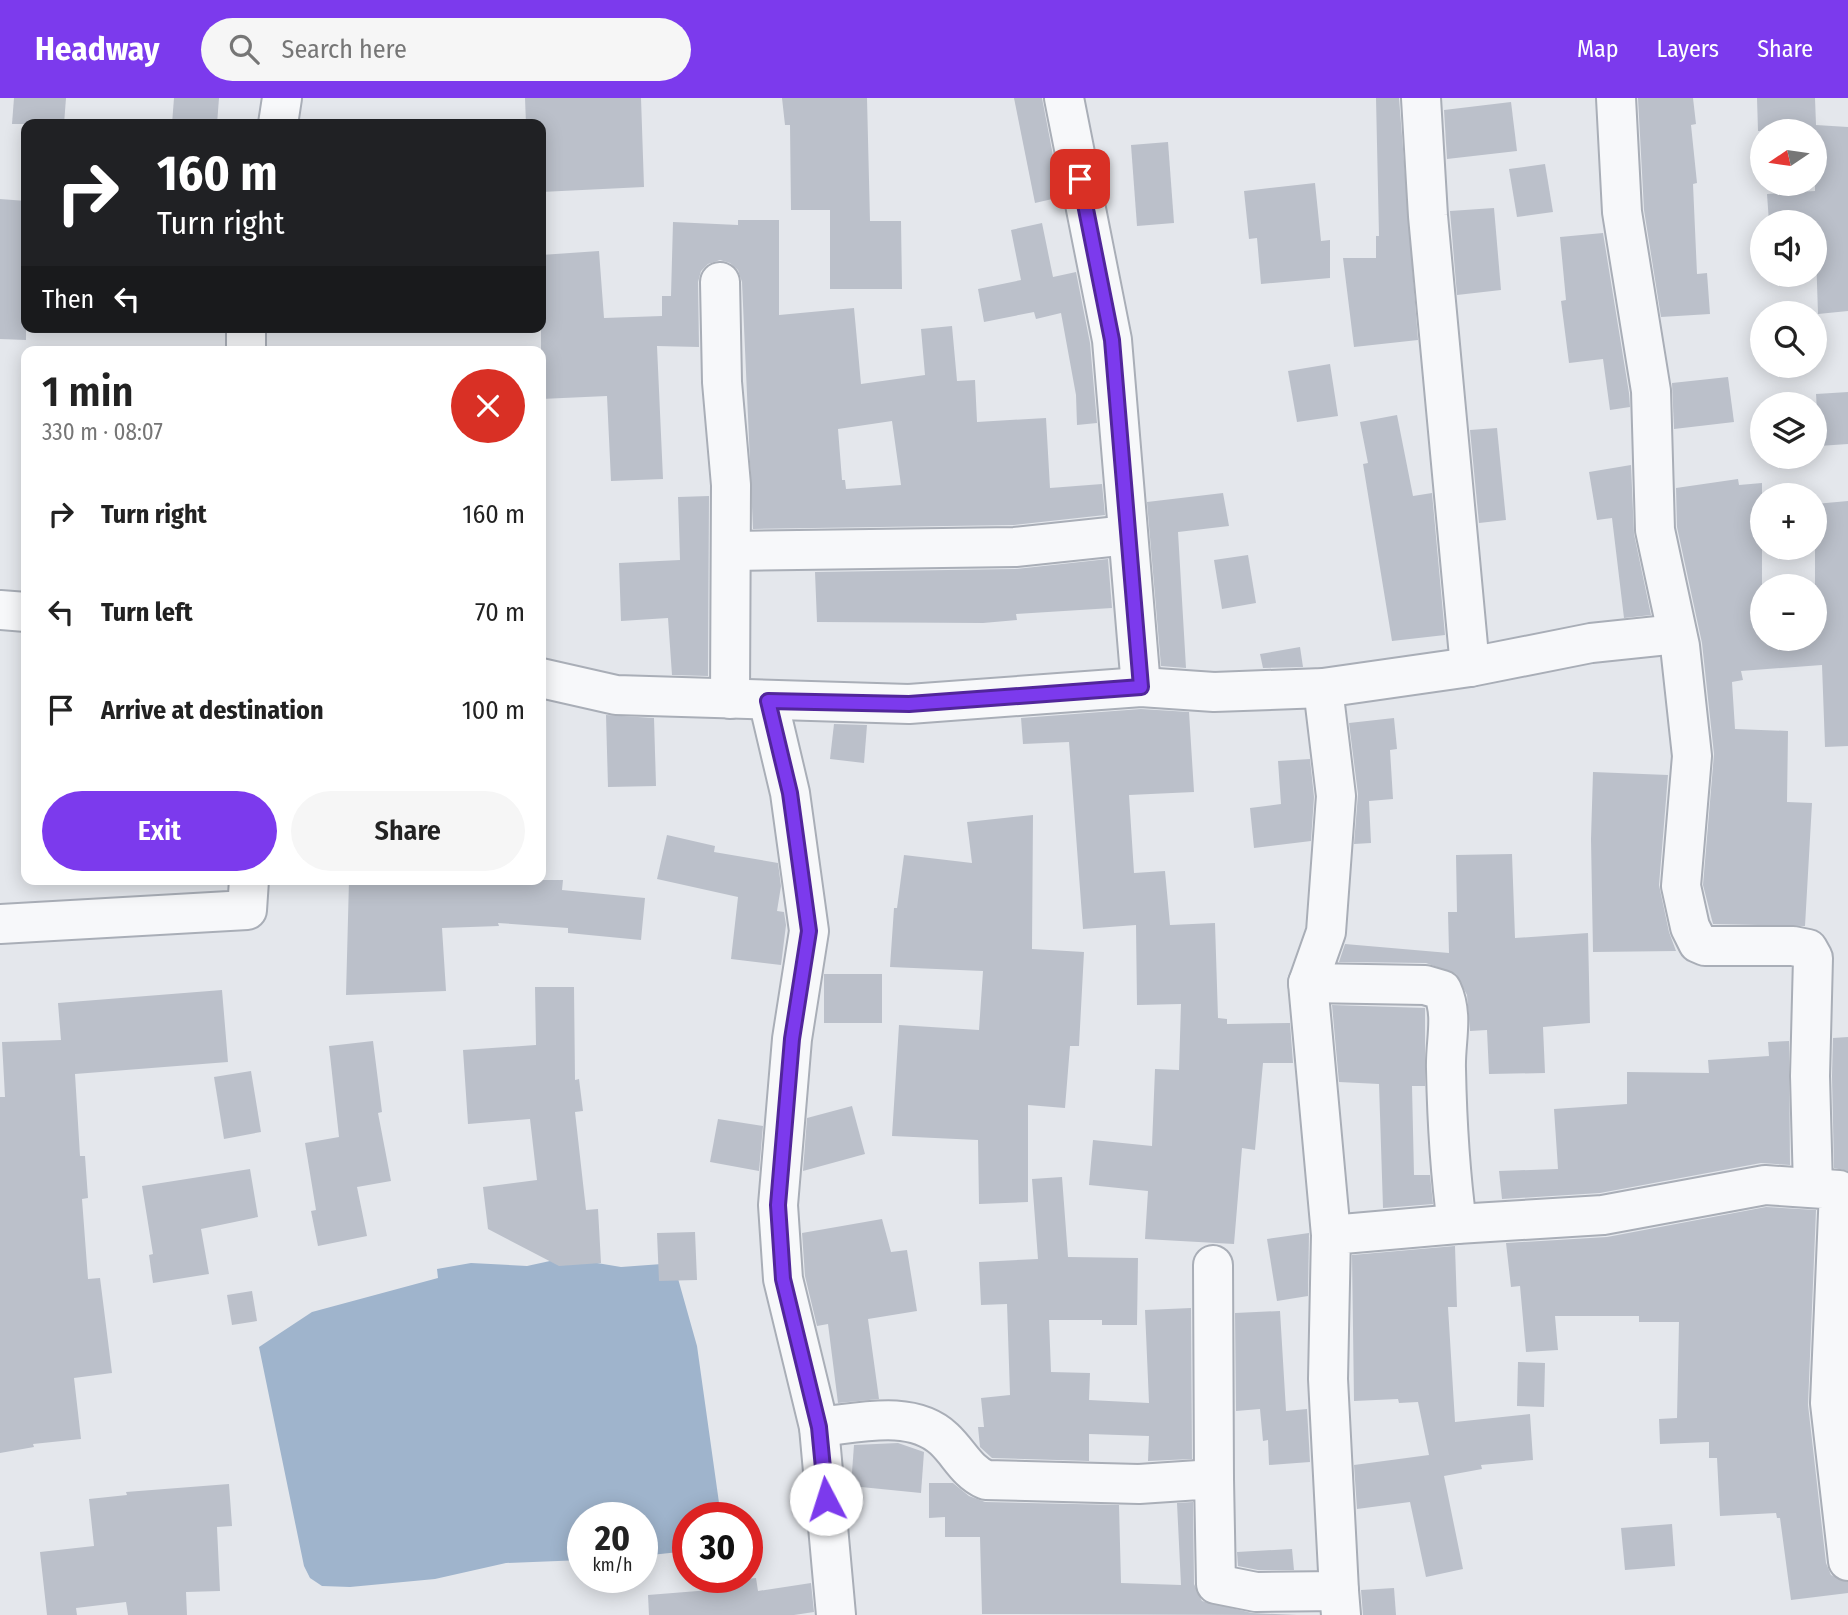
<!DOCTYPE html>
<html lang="en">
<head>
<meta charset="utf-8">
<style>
  :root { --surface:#fff; --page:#f6f6f6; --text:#222; --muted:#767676; --accent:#7c3aed }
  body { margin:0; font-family:"Fira Sans Condensed",sans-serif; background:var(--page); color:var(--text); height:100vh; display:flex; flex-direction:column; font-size:26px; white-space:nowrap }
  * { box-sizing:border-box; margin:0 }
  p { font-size:23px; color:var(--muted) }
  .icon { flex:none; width:38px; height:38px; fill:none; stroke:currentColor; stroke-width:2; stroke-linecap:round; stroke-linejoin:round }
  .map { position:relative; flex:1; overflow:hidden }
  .side { position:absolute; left:21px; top:248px; width:525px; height:539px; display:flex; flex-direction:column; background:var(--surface); border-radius:14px; box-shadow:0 4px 18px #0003 }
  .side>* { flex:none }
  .hud { position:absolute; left:21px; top:21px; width:525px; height:214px; border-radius:14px; box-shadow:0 4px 18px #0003; background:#202124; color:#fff; overflow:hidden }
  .needle { width:46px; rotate:257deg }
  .fabs { position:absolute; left:1750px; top:21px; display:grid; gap:14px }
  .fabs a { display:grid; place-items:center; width:77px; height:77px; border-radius:50%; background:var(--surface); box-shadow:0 4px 18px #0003; font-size:35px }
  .speed { position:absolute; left:567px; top:1404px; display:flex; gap:14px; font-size:35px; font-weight:700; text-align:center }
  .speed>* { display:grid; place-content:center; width:91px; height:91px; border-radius:50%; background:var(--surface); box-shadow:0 4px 18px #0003; line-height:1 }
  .speed small { font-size:18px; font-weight:400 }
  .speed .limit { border:10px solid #d22; background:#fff; color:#111 }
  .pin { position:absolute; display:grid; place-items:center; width:60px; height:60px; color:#fff; margin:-30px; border-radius:14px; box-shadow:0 4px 10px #0006 }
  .me { position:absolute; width:77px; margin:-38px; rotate:355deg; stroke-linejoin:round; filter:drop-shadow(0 0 5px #0008) }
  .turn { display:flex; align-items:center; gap:24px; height:147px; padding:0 21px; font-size:32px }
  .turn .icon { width:91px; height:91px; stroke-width:2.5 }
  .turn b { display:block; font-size:49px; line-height:60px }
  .then { display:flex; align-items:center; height:66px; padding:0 21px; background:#0003; gap:14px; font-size:26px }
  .round { display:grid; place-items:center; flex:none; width:74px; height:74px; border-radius:37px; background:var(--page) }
  .summary { display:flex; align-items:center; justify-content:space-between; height:119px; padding:0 21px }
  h1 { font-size:42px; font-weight:600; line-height:52px }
  .primary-button { display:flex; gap:14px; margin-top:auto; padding:14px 21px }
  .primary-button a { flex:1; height:80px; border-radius:42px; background:var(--accent); color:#fff; font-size:28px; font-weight:600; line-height:80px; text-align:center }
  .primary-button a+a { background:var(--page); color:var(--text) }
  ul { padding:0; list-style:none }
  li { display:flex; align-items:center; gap:21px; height:98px; padding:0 21px }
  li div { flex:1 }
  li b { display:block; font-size:26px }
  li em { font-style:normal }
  header { display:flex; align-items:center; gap:42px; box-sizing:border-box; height:98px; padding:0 35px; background:var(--accent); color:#fff }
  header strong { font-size:33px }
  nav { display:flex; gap:38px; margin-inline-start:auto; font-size:24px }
  .search { width:490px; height:63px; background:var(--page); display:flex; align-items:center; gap:18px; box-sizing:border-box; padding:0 24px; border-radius:38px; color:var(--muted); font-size:26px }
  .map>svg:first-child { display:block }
  .water { fill:#9fb4cc }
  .building { fill:#bbc0ca; fill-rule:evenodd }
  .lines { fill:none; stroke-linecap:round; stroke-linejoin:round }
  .minor-casing { stroke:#a9aeb7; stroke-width:42 }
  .minor { stroke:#f7f8fa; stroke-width:38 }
  .route-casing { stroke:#51269a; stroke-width:18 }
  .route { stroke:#7c3aed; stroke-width:12 }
</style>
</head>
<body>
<header>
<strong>Headway</strong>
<div class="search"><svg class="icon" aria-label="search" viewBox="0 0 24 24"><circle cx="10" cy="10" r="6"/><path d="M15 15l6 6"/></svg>Search here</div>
<nav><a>Map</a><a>Layers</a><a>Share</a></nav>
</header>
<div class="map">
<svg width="1848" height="1517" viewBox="0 0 1848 1517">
  <rect width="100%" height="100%" fill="#e4e7ec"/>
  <!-- water -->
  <polygon class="water" points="550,1163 585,1163 621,1169 662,1166 677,1177 697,1248 721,1419 688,1419 688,1453 642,1458 642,1419 583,1419 583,1462 506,1465 435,1481 350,1489 322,1488 310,1480 304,1468 259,1249 312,1214 438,1180 437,1171 471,1165 527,1168"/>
  <!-- building -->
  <g class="building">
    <polygon points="14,0 66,0 64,26 12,26"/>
    <polygon points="174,0 219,0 217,26 172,26"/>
    <polygon points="525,0 641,0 644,89 541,94 541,26 526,26"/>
    <polygon points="782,0 867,0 870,123 901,123 902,191 830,191 830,112 791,112 790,27 785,27"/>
    <polygon points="1014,0 1042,0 1061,99 1035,105"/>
    <polygon points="1376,0 1399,0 1418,242 1354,249 1343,160 1376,160 1376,138 1379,138"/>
    <polygon points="1638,0 1693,0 1696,26 1691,27 1697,85 1693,86 1697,176 1707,175 1710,216 1661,219 1644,112"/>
    <polygon points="1757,0 1815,0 1816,27 1848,29 1848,213 1818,216 1815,124 1769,124 1767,96 1815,93 1815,33 1758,33"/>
    <polygon points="1511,4 1517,53 1447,61 1444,12"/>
    <polygon points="1168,44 1174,125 1137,128 1131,47"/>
    <polygon points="1545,66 1553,114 1517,119 1509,71"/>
    <polygon points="1315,85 1321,143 1330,142 1330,180 1261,186 1257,140 1249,141 1244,93"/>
    <polygon points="0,101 26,103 26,242 0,241"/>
    <polygon points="1494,110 1501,192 1457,197 1450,113"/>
    <path d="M738 122H779V217L854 210 861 286 925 277 921 231 952 228 957 283 975 282 977 324 1046 320 1050 390 1102 386 1105 417 1014 427 753 431 742 184 738 172 730 165 720 162 708 166 701 173 698 184 699 249 657 248 663 381 611 383 607 298 541 301V157L599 153 604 220 662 218V198H671L673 124 738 127ZM892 323 901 387 846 391 845 382H842L838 331Z"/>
    <polygon points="1042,125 1053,179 1076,174 1090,245 1097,325 1077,327 1076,297 1061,215 1036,221 1034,214 984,224 978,191 1021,182 1011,132"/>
    <polygon points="1603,135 1629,295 1630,309 1610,312 1603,261 1569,265 1561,203 1566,202 1560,139"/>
    <polygon points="1330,266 1338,318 1297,324 1288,273"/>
    <polygon points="1728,279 1734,324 1674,331 1672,285"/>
    <polygon points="1848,294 1848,346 1819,348 1816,296"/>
    <polygon points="1397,317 1413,398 1432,395 1445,537 1392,543 1363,366 1368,365 1360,324"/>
    <polygon points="1497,330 1506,422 1479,425 1470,332"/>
    <polygon points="1631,367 1634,436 1651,517 1624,520 1612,420 1597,422 1589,374"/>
    <polygon points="1738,381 1739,387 1762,385 1762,541 1815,541 1815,406 1848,403 1848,648 1825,649 1822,567 1741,573 1743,582 1732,584 1735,631 1788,633 1787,704 1812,705 1805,828 1713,826 1703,787 1714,656 1702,545 1677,429 1676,390"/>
    <polygon points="1223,395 1229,428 1178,434 1186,570 1161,568 1147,404"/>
    <polygon points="709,398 708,578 672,577 668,520 621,523 619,465 680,462 678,399"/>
    <polygon points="1248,457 1256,505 1222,511 1214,462"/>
    <polygon points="1108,461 1112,510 1016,516 1017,522 983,525 817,524 815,474 1015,471"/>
    <polygon points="1300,549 1303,569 1263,570 1260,556"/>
    <polygon points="1141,611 1189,614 1194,694 1129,697 1134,775 1165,773 1170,827 1215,825 1218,920 1227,921 1227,926 1290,925 1293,965 1263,965 1255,1052 1242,1050 1234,1146 1145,1141 1148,1093 1089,1087 1093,1042 1152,1048 1155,971 1179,972 1181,906 1137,907 1136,827 1083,831 1069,644 1023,646 1021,620"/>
    <polygon points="606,617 654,620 656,688 608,689"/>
    <polygon points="1394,620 1397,651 1390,652 1393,701 1369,703 1371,745 1354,746 1358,696 1349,625"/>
    <polygon points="834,626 867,627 864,665 830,661"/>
    <polygon points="1310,661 1314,699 1311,743 1254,750 1250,710 1281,706 1278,663"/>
    <polygon points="1593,674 1668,677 1659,787 1669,834 1676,853 1593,854 1591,741"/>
    <polygon points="1033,717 1032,851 1084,854 1079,948 1070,948 1065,1010 1028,1007 1028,1104 979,1106 978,1042 892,1038 899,927 979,932 983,873 890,869 894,810 897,810 904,757 972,765 967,724"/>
    <polygon points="667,737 715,748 714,754 778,765 781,788 777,813 784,814 786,827 781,867 731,861 738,799 657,781"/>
    <polygon points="1512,756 1515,840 1588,835 1590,925 1543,929 1545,975 1489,976 1487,932 1470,933 1467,897 1456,876 1426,865 1339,864 1345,846 1449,855 1448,814 1457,814 1456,757"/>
    <polygon points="349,782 563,782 562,792 645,800 641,842 568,835 568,830 498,825 499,828 442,830 446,893 346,897"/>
    <rect x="824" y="876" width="58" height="49"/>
    <polygon points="535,889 574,889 575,982 579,981 583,1013 575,1014 586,1112 598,1111 601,1165 559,1168 488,1131 483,1089 537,1082 530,1021 468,1026 463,952 536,947"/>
    <polygon points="222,892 228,964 75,976 80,1058 85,1058 88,1100 82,1101 88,1181 100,1180 112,1275 74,1280 81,1341 33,1346 34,1349 0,1355 0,999 5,999 2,944 61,942 58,905"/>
    <polygon points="1332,907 1425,910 1425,988 1412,988 1414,1077 1430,1077 1433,1106 1383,1110 1379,986 1339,984"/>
    <polygon points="1848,939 1848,1073 1834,1070 1832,978 1833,940"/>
    <polygon points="373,943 382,1014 378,1015 391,1083 357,1089 367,1138 318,1148 311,1113 316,1112 305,1045 339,1039 329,948"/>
    <polygon points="1789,943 1790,1067 1761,1065 1600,1095 1502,1101 1499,1073 1558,1071 1554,1011 1627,1006 1627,974 1709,975 1708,962 1769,958 1768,944"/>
    <polygon points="251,973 261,1034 224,1041 214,979"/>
    <polygon points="852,1008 865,1056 803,1073 807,1020"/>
    <polygon points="718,1021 763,1028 759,1073 710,1064"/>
    <polygon points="250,1071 258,1119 201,1131 209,1176 153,1185 149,1157 153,1156 142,1088"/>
    <polygon points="1062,1079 1068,1159 1138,1160 1137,1227 1102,1227 1102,1222 1049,1222 1051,1274 1090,1275 1089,1302 1149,1305 1145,1212 1191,1210 1192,1361 1148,1363 1149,1338 1089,1336 1089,1363 992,1360 980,1349 978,1329 984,1329 981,1300 1010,1297 1007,1206 981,1207 979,1164 1038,1161 1032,1081"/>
    <polygon points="1766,1109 1816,1112 1808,1307 1826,1465 1831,1477 1848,1484 1848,1495 1791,1502 1780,1420 1777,1420 1776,1415 1720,1418 1717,1360 1709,1360 1709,1344 1660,1346 1659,1321 1677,1320 1679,1224 1639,1224 1639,1218 1555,1218 1558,1252 1526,1254 1520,1188 1511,1189 1506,1145 1607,1139"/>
    <polygon points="882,1121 891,1154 907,1152 917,1213 868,1221 879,1301 838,1305 828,1226 817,1228 805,1178 802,1135"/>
    <polygon points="695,1134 697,1182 659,1183 657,1135"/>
    <polygon points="1309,1135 1308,1198 1277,1203 1267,1141"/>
    <polygon points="1455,1148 1457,1209 1448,1209 1455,1324 1530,1316 1533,1362 1481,1367 1482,1371 1444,1378 1463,1471 1426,1479 1410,1404 1357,1411 1354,1367 1429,1357 1418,1304 1399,1305 1398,1301 1354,1303 1352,1157"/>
    <polygon points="252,1193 257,1223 232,1227 227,1197"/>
    <polygon points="1280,1213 1286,1313 1307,1311 1310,1364 1269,1367 1268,1342 1263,1343 1260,1311 1236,1313 1235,1215"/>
    <polygon points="1518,1264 1545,1265 1544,1309 1517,1308"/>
    <polygon points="898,1345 924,1354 921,1395 851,1388 854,1347"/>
    <polygon points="929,1385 953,1385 969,1398 985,1404 1119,1407 1121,1485 1181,1487 1177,1405 1193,1404 1194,1486 1202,1503 1252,1515 1297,1517 982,1516 980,1439 945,1439 945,1419 929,1420"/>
    <polygon points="229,1386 232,1428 217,1429 220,1493 186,1494 187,1517 128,1517 126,1504 76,1510 77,1517 47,1517 40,1454 94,1448 89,1401 127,1397 126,1394"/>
    <polygon points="1672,1426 1675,1468 1625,1472 1621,1430"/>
    <polygon points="1292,1451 1294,1472 1258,1472 1238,1468 1237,1454"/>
    <polygon points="756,1480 758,1493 811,1485 814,1514 794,1517 649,1517 648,1497 723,1491 722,1483"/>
    <polygon points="1394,1490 1396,1517 1363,1517 1361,1492"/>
  </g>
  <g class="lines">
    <!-- minor casing -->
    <g class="minor-casing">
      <g id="minor">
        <polyline points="1064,0 1112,242 1141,589"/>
        <polyline points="1421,0 1428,118 1470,569"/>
        <polyline points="1616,0 1622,114 1651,293 1655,432 1680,548 1692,658 1681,788 1690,829 1698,845 1705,848 1793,848 1808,851 1813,860 1810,978 1813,1090"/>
        <polyline points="278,26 282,0"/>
        <polyline points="720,184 722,284 731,387 730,601"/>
        <polyline points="246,254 246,229"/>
        <polyline points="732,453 1015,449 1128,437"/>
        <polyline points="0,512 26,514"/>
        <polyline points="541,580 616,597 909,606 1141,589 1214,594 1323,590 1470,569 1591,545 1677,536"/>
        <path d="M1323 590 1336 698 1326 834 1308 885 1425 887 1442 892C1454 918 1445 943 1446 971 1447 1023 1450 1074 1457 1126L1331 1137 1328 1281 1339 1493"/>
        <polyline points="768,602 790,695 809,833 792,941 778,1107 783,1181 819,1329 836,1517"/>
        <polyline points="0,826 247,812 249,782"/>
        <polyline points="1308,885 1331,1137"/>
        <polyline points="1457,1126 1603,1117 1765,1087 1839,1092 1830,1305 1848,1463"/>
        <polyline points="1213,1167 1214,1381"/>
        <path d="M819 1329C859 1325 912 1311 944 1341 960 1356 966 1373 986 1382L1139 1386 1214 1381 1216 1486 1256 1494 1339 1493 1341 1517"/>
      </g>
    </g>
    <!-- minor -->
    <use href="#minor" class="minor"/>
  </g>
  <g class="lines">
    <!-- route casing -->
    <g class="route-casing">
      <polyline id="route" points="826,1401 819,1329 783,1181 778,1107 792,941 809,833 790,695 768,603 909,606 1141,589 1112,242 1080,81"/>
    </g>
    <!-- route -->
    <use href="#route" class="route"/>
  </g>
</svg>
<div class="fabs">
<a><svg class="needle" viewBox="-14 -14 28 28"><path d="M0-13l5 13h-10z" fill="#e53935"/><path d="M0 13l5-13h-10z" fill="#767676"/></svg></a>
<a><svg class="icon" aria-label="sound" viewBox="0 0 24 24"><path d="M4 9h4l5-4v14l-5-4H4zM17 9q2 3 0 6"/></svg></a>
<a><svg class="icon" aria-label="search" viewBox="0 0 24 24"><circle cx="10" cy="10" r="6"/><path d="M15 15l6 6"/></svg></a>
<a><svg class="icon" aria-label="layers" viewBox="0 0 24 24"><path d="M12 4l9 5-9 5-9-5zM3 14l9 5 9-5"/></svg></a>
<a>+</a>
<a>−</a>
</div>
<div class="speed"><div>20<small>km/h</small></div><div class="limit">30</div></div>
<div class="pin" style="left:1080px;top:81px;background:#d93025"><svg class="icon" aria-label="arrive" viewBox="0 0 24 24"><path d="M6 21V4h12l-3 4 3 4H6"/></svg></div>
<svg class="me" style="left:826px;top:1401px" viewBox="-20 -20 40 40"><circle r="19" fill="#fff"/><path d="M0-13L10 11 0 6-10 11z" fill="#7c3aed"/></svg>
<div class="hud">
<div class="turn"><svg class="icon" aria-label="right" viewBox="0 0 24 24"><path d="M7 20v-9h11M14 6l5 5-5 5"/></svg><div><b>160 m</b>Turn right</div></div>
<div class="then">Then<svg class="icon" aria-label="left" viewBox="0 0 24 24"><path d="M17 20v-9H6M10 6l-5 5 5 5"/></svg></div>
</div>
<section class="side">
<div class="summary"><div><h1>1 min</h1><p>330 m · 08:07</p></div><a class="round" style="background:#d93025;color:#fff"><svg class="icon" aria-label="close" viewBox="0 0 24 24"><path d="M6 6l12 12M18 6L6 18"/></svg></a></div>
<ul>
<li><svg class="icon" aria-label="right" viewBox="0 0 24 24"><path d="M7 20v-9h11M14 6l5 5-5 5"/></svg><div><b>Turn right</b></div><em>160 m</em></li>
<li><svg class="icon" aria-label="left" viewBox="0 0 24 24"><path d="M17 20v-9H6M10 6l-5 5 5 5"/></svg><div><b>Turn left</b></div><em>70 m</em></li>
<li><svg class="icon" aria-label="arrive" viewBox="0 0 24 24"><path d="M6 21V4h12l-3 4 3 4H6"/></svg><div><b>Arrive at destination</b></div><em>100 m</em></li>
</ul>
<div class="primary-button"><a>Exit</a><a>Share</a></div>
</section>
</div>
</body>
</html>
